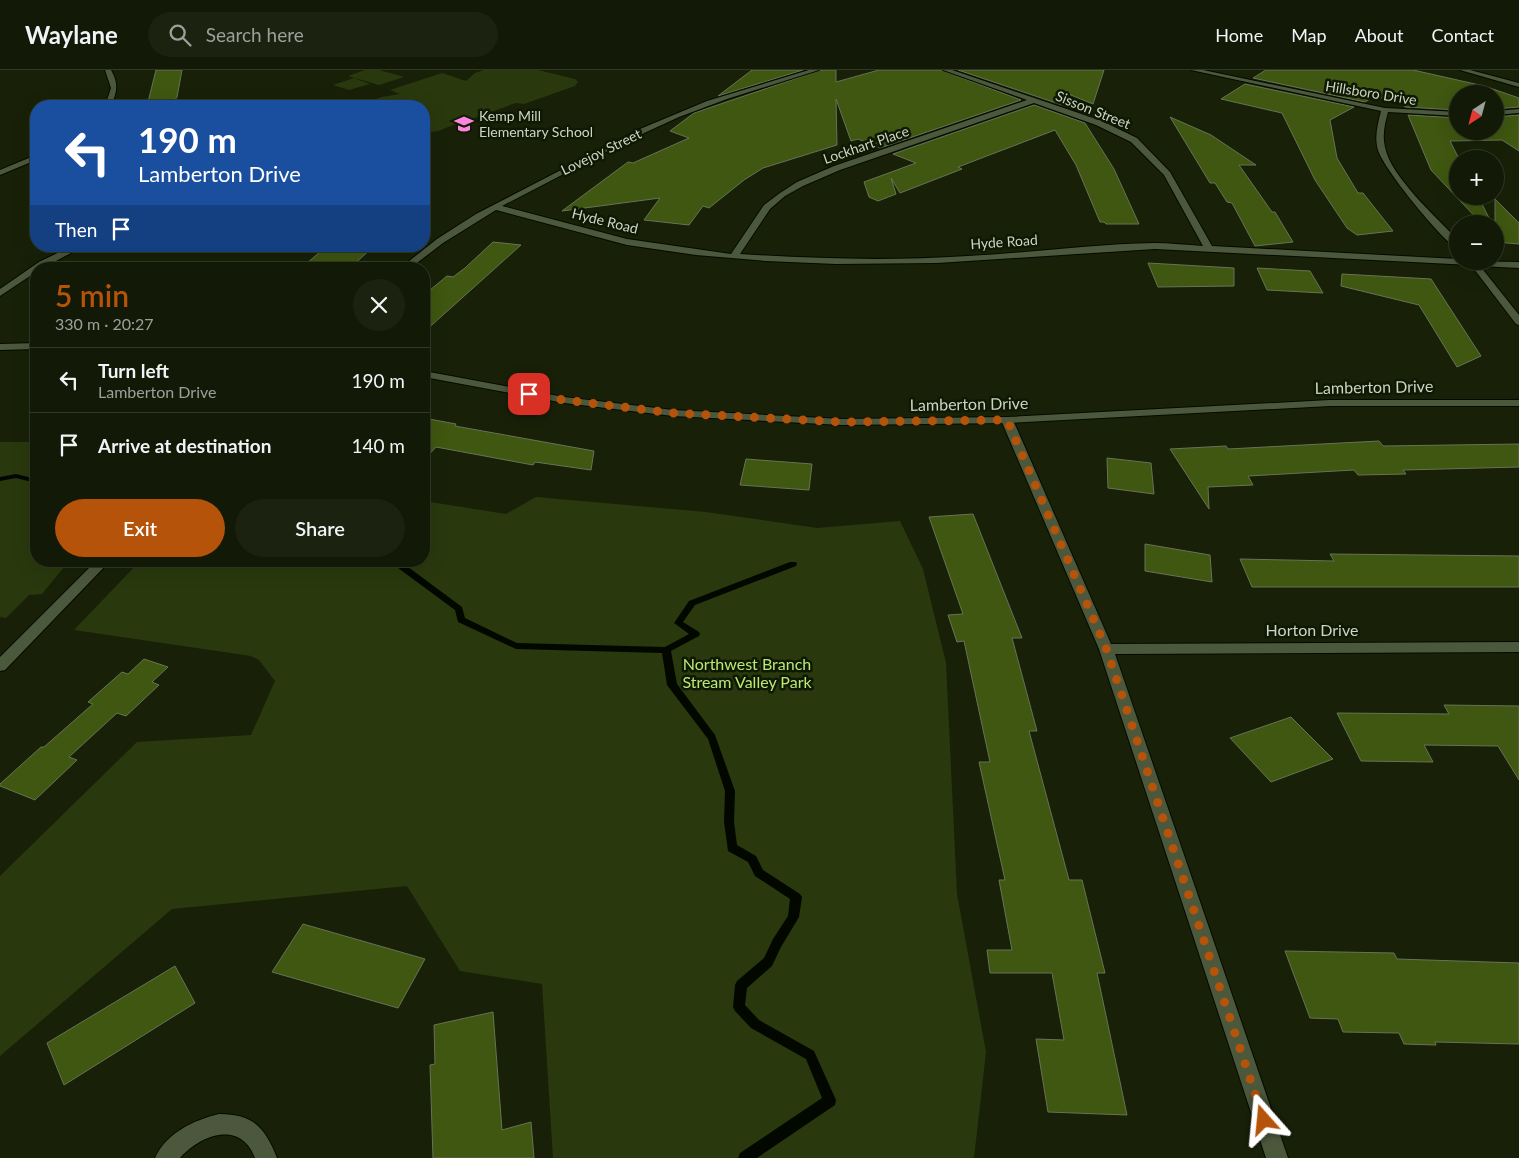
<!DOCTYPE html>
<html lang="en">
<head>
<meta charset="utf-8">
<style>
  :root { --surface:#121906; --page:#1b2210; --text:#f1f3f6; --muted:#9ca09b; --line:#313828; --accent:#b45309 }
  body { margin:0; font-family:Lato,sans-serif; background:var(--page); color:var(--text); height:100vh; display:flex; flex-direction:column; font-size:19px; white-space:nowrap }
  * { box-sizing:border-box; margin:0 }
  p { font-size:16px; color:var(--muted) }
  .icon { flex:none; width:28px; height:28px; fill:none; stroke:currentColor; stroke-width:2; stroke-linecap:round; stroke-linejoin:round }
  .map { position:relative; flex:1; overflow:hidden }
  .details { position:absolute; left:30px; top:192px; width:400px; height:305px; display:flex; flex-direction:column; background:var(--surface); border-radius:20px; box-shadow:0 5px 20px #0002,0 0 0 1px var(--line) }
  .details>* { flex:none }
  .hud { position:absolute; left:30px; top:30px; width:400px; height:152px; border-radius:20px; box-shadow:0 5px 20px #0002,0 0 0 1px var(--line); background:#1a4fa0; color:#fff; overflow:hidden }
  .needle { width:32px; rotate:216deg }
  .buttons { position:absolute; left:1449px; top:15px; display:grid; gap:10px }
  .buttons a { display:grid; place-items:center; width:55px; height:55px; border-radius:50%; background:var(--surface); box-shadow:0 5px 20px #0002,0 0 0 1px var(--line); font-size:25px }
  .pin { position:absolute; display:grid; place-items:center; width:42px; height:42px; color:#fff; margin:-21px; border-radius:10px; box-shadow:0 2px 8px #0006 }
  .me { position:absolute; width:55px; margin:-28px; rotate:342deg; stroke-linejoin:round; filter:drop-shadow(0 0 4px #0008) }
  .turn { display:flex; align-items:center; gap:18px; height:105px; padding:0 25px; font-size:22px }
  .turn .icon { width:65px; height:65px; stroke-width:2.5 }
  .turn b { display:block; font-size:35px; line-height:42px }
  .then { display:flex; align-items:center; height:48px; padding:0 25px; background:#0003; gap:10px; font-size:19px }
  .round { display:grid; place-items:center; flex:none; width:52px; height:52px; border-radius:26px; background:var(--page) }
  .head { display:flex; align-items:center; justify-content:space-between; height:85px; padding:0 25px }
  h1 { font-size:30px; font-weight:600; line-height:38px; color:var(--accent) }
  .action { display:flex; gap:10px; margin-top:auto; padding:10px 25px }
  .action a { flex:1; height:58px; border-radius:30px; background:var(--accent); color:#fff; font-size:20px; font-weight:600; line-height:58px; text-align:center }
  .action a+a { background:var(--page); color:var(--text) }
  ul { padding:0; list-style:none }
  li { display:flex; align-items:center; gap:15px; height:65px; padding:0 25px; border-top:1px solid var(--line) }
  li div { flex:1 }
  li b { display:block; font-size:19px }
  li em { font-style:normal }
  header { display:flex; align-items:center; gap:30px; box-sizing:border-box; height:70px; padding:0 25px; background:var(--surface); border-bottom:1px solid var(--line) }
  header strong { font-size:24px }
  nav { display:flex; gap:28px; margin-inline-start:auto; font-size:18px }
  .search { width:350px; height:45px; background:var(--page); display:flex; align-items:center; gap:12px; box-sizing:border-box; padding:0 18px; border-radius:28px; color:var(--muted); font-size:19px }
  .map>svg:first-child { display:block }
  .green { fill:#29390d }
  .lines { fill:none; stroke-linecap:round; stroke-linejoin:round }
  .stream { fill:#020800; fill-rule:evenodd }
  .building { fill:#3f5710; stroke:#677357 }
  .minor-casing { stroke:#040a00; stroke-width:2 }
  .tertiary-casing { stroke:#040a00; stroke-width:2 }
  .minor { fill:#4c583c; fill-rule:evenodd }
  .tertiary { fill:#4c583c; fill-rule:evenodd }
  .route { stroke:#b45309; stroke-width:9; stroke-dasharray:0 16.2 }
  .labels { text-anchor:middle; stroke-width:5; stroke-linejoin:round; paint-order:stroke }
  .far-street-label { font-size:14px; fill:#cdd4c5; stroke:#0f1802 }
  .far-poi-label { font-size:14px; fill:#cdd4c5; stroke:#0f1802; text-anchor:start }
  .street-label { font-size:16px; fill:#cdd4c5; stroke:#0f1802 }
  .park-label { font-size:16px; fill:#bae873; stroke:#0f1802 }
</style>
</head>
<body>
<header>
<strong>Waylane</strong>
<div class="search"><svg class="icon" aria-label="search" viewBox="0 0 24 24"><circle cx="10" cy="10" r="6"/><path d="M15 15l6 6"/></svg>Search here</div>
<nav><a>Home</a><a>Map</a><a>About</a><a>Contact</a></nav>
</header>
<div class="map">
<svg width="1519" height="1088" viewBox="0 0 1519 1088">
  <rect width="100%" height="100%" fill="#182108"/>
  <!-- green -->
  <g class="green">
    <polygon points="365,0 379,0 404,7 379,15 348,6"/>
    <polygon points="484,0 538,0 575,9 578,12 575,16 524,34 516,33 474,48 471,48 438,61 424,63 424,36 356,36 382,27 400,24 390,20 442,3 466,11 475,3"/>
    <polygon points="354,8 370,14 349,20 333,15"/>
    <polygon points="0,372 36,372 36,491 69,491 42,524 29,525 6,548 0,547"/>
    <polygon points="536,427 706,442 817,458 900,451 923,499 946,593 957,824 986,982 974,1088 553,1088 542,914 460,901 407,816 172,839 0,986 0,806 137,672 251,665 275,611 259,590 251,586 74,560 140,491 424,491 424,431 506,444"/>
  </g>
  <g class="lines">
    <!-- stream -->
    <g class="stream">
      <polygon points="16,404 36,409 36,413 16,408 0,411 0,407"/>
      <polygon points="383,491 400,491 462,537 465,548 517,573 665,577 689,564 674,553 689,531 790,492 796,492 797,494 796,496 695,535 683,552 699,562 700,564 699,566 671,581 677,614 715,665 735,721 734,752 737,775 756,786 763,800 800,824 802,827 799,847 781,877 772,896 747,918 745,935 759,950 814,981 836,1030 835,1035 757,1088 738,1088 740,1083 822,1028 806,989 751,958 735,941 733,937 735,915 737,911 764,888 773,869 788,846 790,829 755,806 748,792 728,781 724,752 725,721 708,669 667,615 662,583 516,579 458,552 455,540 394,495 384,493"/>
    </g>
  </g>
  <!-- building -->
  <g class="building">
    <polygon points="156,0 182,0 177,27 171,36 147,36"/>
    <polygon points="752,0 803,0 718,26"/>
    <polygon points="821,0 836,0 836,12 879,0 941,0 1021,30 880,78 858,69 851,71 836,29 837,75 763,98 744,110 709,138 703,136 689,155 644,150 660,128 562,141 628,92 633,93 689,68 670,61 694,43"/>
    <polygon points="958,0 1104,0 1093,34 1066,23 1077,40"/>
    <polygon points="1266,0 1413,0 1484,16 1519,28 1519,37 1495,39 1495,24 1458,24 1458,40 1405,37 1402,30 1373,27 1365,32 1253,8"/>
    <polygon points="1245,14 1354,37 1330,50 1337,88 1358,123 1363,123 1393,161 1357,165 1347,158 1315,110 1282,43 1221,29"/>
    <polygon points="1034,35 1085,53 1114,99 1139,154 1106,154 1104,152 1100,152 1076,95 1055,60 958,97 962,99 900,123 891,108 896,124 878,131 869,127 864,112 916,93 893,84"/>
    <polygon points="1408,45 1458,48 1458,61 1495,61 1495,47 1519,45 1519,81 1502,70 1450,71 1459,89 1458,89 1458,126 1478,126 1492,154 1482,154 1431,100"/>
    <polygon points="1170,47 1211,65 1256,95 1239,95 1272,142 1275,142 1293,172 1255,176 1232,133 1227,132 1215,113 1210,113"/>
    <polygon points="1495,129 1519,153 1519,174 1495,172"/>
    <polygon points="493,172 521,175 424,262 424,225 447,206 453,207 465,198"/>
    <polygon points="327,176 374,176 349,199 300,199"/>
    <polygon points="1148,193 1234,198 1234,216 1158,217"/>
    <polygon points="1257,198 1310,201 1323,223 1267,220"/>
    <polygon points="1342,204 1431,209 1481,286 1457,297 1419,235 1341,216"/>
    <polygon points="424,348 456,354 455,356 594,381 591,400 535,392 533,395 436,377 424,390"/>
    <polygon points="1379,371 1383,376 1519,374 1519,397 1403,400 1406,404 1358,405 1354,400 1248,406 1253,415 1208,417 1209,439 1170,379 1226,376 1228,379"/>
    <polygon points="1107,388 1151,393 1154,424 1108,418"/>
    <polygon points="746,389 812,394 809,420 740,415"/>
    <polygon points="973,444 1022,568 1012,568 1037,661 1029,661 1069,810 1082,810 1105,903 1097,903 1127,1045 1048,1042 1036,969 1064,970 1052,903 990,903 987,880 1012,880 999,810 1005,810 979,692 990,692 964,571 957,572 948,545 963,544 929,447"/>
    <polygon points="1145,474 1210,485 1212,512 1145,501"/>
    <polygon points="1330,484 1519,486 1519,517 1252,517 1240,489 1334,491"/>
    <polygon points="144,589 168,597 152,612 159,615 126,646 117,643 69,687 77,690 35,730 0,716 0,714 41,677 44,677 93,634 88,632 122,602 128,604"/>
    <polygon points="1444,635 1519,636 1519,710 1498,676 1424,675 1433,692 1361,691 1337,643 1449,644"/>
    <polygon points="1291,647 1333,689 1271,712 1230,668"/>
    <polygon points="303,854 425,889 398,938 272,902"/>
    <polygon points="1285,881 1394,883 1397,889 1519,893 1519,974 1435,972 1436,975 1404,974 1399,963 1343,962 1338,949 1310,948"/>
    <polygon points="175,896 195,933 64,1015 47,973"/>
    <polygon points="493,942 502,1060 531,1052 534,1088 433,1088 430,995 435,994 434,955"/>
  </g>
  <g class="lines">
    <!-- minor casing -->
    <g class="minor-casing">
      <g id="minor">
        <path d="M105 0H111C119 14 117 22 111 36H105L111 18Z"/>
        <path d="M809 0H819L727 29 679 47 629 70 502 136 627 169 731 184 764 135 780 123 797 112 834 96 1027 30 943 0H952L1102 51 1137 68 1170 102 1212 176 1458 189V191L1519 192V198L1480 196 1519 245V255L1516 254 1471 195 1155 179 937 193 836 194 766 191 696 185 627 175 496 140 443 173 409 199H399L437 169 476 144 640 59 707 31ZM1034 33 1096 55 1131 72 1164 105 1203 176C1187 175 1170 173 1154 173 1092 174 1030 183 968 186 892 191 816 189 740 184L770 139 785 126 803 116 840 100Z"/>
        <path d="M1191 0H1203L1385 38 1458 42V46L1388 42C1385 53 1382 65 1385 77 1390 106 1437 148 1458 170V179C1442 171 1383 98 1378 80 1374 67 1378 53 1381 41Z"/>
        <polygon points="1460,0 1470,0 1519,13 1519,17"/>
        <polygon points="1519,39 1519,43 1495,45 1495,41"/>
        <polygon points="36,85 36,90 0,105 0,100"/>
        <polygon points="72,176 84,176 41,199 36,199 36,202 0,226 0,219 39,192"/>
        <polygon points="1007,347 1013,350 1111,574 1519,572 1519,582 1115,584 1288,1088 1266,1088 1099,579 1001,350"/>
        <polygon points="96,491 110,491 5,600 0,601 0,587"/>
        <path d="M219 1044C254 1044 265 1058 277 1088H255C241 1050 201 1064 180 1088H155C166 1063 194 1050 219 1044Z"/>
      </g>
    </g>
    <!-- tertiary casing -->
    <g class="tertiary-casing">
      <g id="tertiary">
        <polygon points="36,273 36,279 0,280 0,274"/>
        <polygon points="424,301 564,327 673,340 842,349 1007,347 1330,330 1519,330 1519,336 1330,336 1007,353 842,355 673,346 564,333 424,307"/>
      </g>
    </g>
    <!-- minor -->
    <use href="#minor" class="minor"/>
    <!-- tertiary -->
    <use href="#tertiary" class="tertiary"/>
  </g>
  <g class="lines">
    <!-- route -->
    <polyline class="route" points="529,324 564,330 673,343 842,352 1007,350 1106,578 1264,1050"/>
  </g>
  <!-- icons -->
  <defs>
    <g id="school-bare" transform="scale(1.5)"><path d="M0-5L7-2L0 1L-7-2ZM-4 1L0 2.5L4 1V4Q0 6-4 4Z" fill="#fe86e0" stroke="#0f1802" stroke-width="2.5" paint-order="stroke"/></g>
  </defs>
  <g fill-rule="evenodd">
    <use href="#school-bare" x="464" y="54"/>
  </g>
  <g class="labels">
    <!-- far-street labels -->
    <g class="far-street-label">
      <text transform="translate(1371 23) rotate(9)" y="5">Hillsboro Drive</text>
      <text transform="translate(1093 40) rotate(22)" y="5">Sisson Street</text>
      <text transform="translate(866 75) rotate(-19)" y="5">Lockhart Place</text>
      <text transform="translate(601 82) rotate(-26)" y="5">Lovejoy Street</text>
      <text transform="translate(605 151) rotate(14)" y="5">Hyde Road</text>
      <text transform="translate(1004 172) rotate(-4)" y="5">Hyde Road</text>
    </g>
    <!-- far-poi labels -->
    <g class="far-poi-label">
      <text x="479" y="51">Kemp Mill<tspan x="479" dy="16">Elementary School</tspan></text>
    </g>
    <!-- street labels -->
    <g class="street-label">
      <text transform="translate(1374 317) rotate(-1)" y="6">Lamberton Drive</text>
      <text transform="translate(969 334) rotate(-1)" y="6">Lamberton Drive</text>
      <text x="1312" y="566">Horton Drive</text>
    </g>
    <!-- park labels -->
    <g class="park-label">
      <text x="747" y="600">Northwest Branch<tspan x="747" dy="18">Stream Valley Park</tspan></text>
    </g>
  </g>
</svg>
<div class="buttons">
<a><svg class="needle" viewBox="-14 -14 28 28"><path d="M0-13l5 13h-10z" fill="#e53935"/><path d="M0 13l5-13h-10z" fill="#9ca09b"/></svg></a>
<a>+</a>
<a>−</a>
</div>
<div class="pin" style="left:529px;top:324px;background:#d93025"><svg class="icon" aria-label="arrive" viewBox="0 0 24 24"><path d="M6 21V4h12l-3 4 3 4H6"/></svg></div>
<svg class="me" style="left:1264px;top:1050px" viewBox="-20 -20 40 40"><path d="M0-17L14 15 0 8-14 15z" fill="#b45309" stroke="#fff" stroke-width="4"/></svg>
<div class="hud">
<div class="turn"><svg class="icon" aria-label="left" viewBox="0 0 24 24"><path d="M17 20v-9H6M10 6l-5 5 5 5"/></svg><div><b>190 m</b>Lamberton Drive</div></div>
<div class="then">Then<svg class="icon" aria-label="arrive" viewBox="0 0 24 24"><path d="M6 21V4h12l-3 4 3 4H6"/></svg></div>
</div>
<section class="details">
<div class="head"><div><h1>5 min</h1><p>330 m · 20:27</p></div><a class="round"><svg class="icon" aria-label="close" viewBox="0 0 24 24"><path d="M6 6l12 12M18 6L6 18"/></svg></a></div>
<ul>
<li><svg class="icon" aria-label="left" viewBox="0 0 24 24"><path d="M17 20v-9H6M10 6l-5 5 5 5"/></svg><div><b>Turn left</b><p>Lamberton Drive</p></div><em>190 m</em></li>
<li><svg class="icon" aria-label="arrive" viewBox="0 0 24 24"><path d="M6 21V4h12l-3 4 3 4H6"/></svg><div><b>Arrive at destination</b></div><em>140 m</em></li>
</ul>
<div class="action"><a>Exit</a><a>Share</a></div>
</section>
</div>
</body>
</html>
